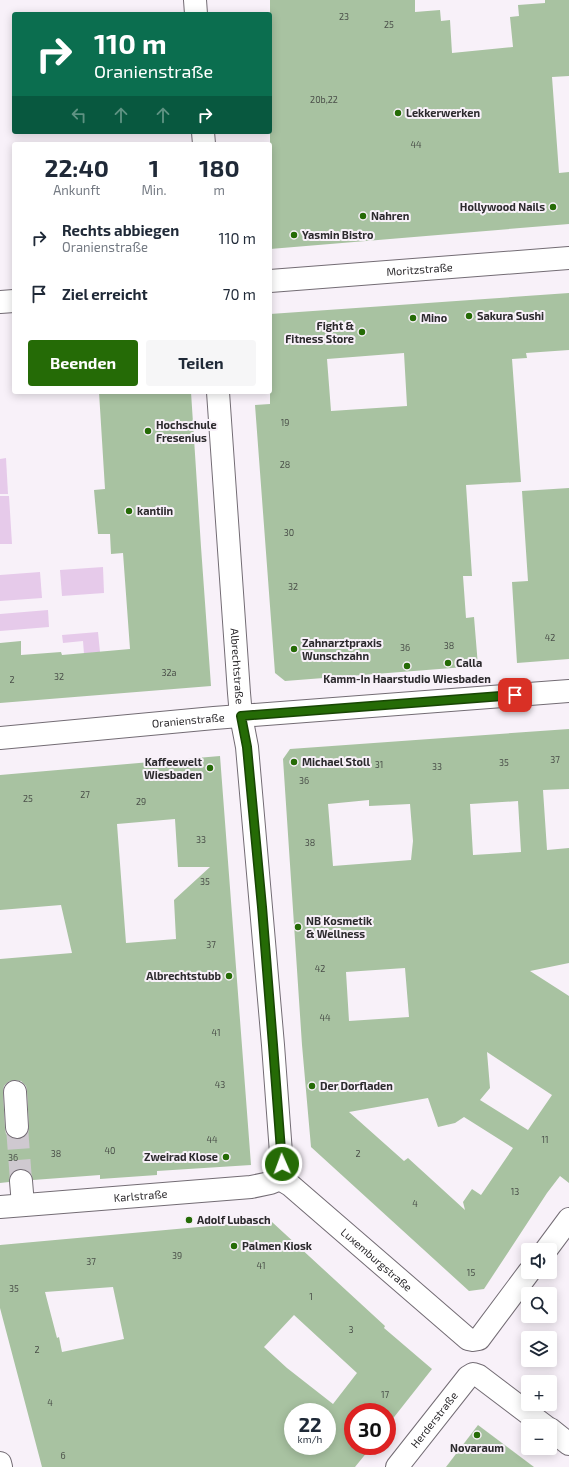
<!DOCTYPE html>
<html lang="de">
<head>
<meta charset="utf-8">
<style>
  :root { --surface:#fff; --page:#f6f6f7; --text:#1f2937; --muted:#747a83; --accent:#256b06 }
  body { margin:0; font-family:"Exo 2",sans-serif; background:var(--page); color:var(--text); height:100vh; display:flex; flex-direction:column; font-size:15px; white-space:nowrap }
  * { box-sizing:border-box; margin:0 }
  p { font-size:13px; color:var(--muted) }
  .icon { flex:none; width:22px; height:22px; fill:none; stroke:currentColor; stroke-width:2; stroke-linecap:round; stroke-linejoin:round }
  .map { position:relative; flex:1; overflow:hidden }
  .side { position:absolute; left:12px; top:142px; width:260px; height:252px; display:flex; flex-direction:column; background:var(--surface); border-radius:4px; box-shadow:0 2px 10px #0003 }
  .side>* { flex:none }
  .hud { position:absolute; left:12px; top:12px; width:260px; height:122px; border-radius:4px; box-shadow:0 2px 10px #0003; background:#0b6e4f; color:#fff; overflow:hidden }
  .tools { position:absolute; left:521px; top:1243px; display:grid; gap:8px }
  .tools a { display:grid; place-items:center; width:36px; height:36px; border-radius:4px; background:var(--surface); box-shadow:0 2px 10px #0003; font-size:20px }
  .speed { position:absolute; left:284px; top:1403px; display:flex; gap:8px; font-size:20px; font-weight:700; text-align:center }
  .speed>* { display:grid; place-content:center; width:52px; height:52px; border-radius:50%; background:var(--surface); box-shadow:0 2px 10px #0003; line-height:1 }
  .speed small { font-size:10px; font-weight:400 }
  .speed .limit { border:6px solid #d22; background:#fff; color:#111 }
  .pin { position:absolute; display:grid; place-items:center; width:34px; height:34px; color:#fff; margin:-17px; border-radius:8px; box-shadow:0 2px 6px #0006 }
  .me { position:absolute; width:44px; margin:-22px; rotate:358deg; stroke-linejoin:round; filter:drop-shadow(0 0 3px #0008) }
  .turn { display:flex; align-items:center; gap:14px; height:84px; padding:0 16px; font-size:18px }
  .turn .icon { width:52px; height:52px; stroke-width:2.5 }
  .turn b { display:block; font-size:28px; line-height:34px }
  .lanes { display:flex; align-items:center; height:38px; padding:0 16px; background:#0003; justify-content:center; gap:20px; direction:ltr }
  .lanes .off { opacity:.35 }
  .eta { display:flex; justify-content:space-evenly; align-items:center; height:68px; text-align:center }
  .eta b { font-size:24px; font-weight:700; line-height:28px }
  .primary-button { display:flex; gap:8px; margin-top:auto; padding:8px 16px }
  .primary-button a { flex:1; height:46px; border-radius:4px; background:var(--accent); color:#fff; font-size:16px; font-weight:700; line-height:46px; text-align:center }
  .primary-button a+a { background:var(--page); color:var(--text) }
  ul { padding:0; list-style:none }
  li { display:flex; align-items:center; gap:12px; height:56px; padding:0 16px }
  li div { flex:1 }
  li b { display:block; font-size:15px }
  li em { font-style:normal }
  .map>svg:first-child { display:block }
  .green { fill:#e6caea }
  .building { fill:#a8c2a1; fill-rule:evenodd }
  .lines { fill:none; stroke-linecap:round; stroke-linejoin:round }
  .minor-tunnel { stroke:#cfc9d0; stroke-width:22; stroke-dasharray:22 11; stroke-linecap:butt }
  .minor-casing { stroke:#736c74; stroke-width:24 }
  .minor { stroke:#fff; stroke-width:22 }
  .route-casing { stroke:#184604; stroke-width:10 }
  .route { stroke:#256b06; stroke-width:7 }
  .poi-dot { fill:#256b06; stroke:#f8f1f9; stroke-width:1.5 }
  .labels { text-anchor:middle; stroke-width:4; stroke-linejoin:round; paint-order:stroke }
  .number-label { font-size:9px; fill:#4b504a }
  .poi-label { font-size:11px; font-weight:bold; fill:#2c2a2d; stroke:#f8f1f9; text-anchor:start }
  .street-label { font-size:11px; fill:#2c2a2d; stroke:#f8f1f9 }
</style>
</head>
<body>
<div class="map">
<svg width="569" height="1467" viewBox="0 0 569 1467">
  <rect width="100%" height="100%" fill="#f8f1f9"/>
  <!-- green -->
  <g class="green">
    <polygon points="6,458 8,494 0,494 0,459"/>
    <polygon points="0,496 9,496 12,544 0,544"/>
    <polygon points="103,567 104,593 62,596 60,570"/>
    <polygon points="40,572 42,598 0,601 0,575"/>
    <polygon points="48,610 49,627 0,631 0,614"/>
    <polygon points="98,632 100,652 84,654 83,641 63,643 62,635"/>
  </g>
  <!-- building -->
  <g class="building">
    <polygon points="270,0 415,0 415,12 440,10 441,21 450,20 452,53 513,47 510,17 519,16 518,5 545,3 545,0 569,0 569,76 552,77 559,173 569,172 569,224 270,249"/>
    <path d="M569 293V350L526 353 527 358 512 359 521 482 466 485 472 576H463L466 618 474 617 478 666 285 681 275 673 255 405 270 404V314ZM404 353 407 406 331 411 327 359Z"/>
    <polygon points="99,392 191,392 201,547 211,686 0,703 0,643 21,641 21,655 61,652 62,655 130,649 123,553 111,554 110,534 98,534 94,490 105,489"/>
    <polygon points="569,488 569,659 517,663 512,582 528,581 522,491"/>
    <path d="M569 729V789L543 790 547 850 569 848V963L530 971 569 996V1183L560 1176 547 1193 484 1289 469 1291 311 1147 302 1045 283 759 290 749ZM369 800V806L410 804 413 841 411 860 333 866 328 804ZM518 801 521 852 473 855 470 804ZM405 968 409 1017 349 1021 346 972ZM487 1052 552 1095 528 1130 480 1100 490 1088ZM428 1098 438 1127 455 1123 464 1117 513 1148 481 1195 472 1189 463 1202 465 1210 408 1158 404 1161 349 1112Z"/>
    <path d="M220 756 251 1165 157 1171V1175L100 1179V1175L33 1180 31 1174 26 1170 20 1169 14 1171 10 1176 9 1182 0 1183V959L72 953 61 905 0 910V775ZM175 819 178 867H210L174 900 176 939 126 943 117 824ZM14 1080 21 1081 26 1086 27 1091 29 1127 28 1133 24 1137 18 1139 11 1138 6 1134 5 1128 3 1092 4 1086 8 1082Z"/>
    <path d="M254 1218 272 1222 385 1326 384 1328 432 1369 387 1426V1412H353V1446H372L355 1467H42L0 1308V1245L254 1222ZM113 1287 124 1339 62 1352 59 1337 57 1338 45 1292ZM294 1315 357 1373 333 1404 287 1368 264 1347ZM293 1412H327V1446H293Z"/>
    <polygon points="478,1425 534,1467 446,1467"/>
  </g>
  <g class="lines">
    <!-- minor-tunnel -->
    <polyline class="minor-tunnel" points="17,1127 21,1181"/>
    <!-- minor casing -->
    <g class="minor-casing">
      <g id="minor">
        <polyline points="195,0 196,14"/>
        <polyline points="203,132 204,144"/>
        <path id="s1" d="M270 281 569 258"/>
        <polyline points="0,302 14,301"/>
        <path id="s2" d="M218 392 239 693 241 716 247 747 273 1045 281 1153 280 1179"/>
        <path id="s3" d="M0 738 214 718 569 691"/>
        <polyline points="15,1092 17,1127"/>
        <path id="s4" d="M280 1179 290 1185 468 1339 473 1340 479 1339 529 1272"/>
        <polyline points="21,1181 23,1205"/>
        <path id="s5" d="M0 1207 251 1187 270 1183 280 1179"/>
        <polyline points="546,1250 569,1219"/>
        <polyline points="550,1429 569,1444"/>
        <polyline points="0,1463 1,1467"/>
        <path id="s6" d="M397 1467 468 1377 473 1374 479 1376 545 1426"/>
      </g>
    </g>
    <!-- minor -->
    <use href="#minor" class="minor"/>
  </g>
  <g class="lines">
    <!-- route casing -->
    <g class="route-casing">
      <polyline id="route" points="282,1164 273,1045 262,907 247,747 241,716 515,695"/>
    </g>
    <!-- route -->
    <use href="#route" class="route"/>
  </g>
  <!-- markers -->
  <g class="poi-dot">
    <circle cx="398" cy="113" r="4"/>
    <circle cx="553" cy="207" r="4"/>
    <circle cx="363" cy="216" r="4"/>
    <circle cx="294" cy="235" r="4"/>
    <circle cx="469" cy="316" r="4"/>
    <circle cx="413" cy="318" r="4"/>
    <circle cx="362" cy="332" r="4"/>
    <circle cx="148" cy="431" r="4"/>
    <circle cx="129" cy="511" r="4"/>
    <circle cx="294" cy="649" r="4"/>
    <circle cx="448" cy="663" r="4"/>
    <circle cx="407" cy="666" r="4"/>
    <circle cx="294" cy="762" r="4"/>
    <circle cx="210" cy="768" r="4"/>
    <circle cx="298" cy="927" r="4"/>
    <circle cx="229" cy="976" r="4"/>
    <circle cx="312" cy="1086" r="4"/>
    <circle cx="226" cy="1157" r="4"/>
    <circle cx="189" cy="1220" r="4"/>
    <circle cx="234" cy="1246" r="4"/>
    <circle cx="477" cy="1435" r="4"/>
  </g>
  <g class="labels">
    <!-- number labels -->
    <g class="number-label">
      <text x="344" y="20">23</text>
      <text x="389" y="28">25</text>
      <text x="324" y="103">20b,22</text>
      <text x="416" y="148">44</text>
      <text x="285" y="426">19</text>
      <text x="285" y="468">28</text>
      <text x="289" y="536">30</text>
      <text x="293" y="590">32</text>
      <text x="550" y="641">42</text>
      <text x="449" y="649">38</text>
      <text x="405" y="651">36</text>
      <text x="169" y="676">32a</text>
      <text x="59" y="680">32</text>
      <text x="12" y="683">2</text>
      <text x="555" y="763">37</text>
      <text x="504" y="766">35</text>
      <text x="379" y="768">31</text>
      <text x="437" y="770">33</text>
      <text x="304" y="784">36</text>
      <text x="85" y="798">27</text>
      <text x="28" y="802">25</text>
      <text x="141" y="805">29</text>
      <text x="201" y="843">33</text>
      <text x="310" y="846">38</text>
      <text x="205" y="885">35</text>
      <text x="211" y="948">37</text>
      <text x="320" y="972">42</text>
      <text x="325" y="1021">44</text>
      <text x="216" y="1036">41</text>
      <text x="220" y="1088">43</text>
      <text x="212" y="1143">44</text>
      <text x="545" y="1143">11</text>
      <text x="110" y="1154">40</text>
      <text x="56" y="1157">38</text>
      <text x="358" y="1157">2</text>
      <text x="13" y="1161">36</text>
      <text x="515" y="1195">13</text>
      <text x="415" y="1207">4</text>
      <text x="177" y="1259">39</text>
      <text x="91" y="1265">37</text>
      <text x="261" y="1269">41</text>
      <text x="471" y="1276">15</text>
      <text x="14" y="1292">35</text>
      <text x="311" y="1300">1</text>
      <text x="351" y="1333">3</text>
      <text x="37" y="1353">2</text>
      <text x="385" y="1398">17</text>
      <text x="50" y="1406">4</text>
      <text x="63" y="1459">6</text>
    </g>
    <!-- poi labels -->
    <g class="poi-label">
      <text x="406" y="117">Lekkerwerken</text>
      <text x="545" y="211" text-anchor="end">Hollywood Nails</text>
      <text x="371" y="220">Nahren</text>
      <text x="302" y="239">Yasmin Bistro</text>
      <text x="477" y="320">Sakura Sushi</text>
      <text x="421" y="322">Mino</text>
      <text x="354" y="330" text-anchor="end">Fight &amp;<tspan x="354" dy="13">Fitness Store</tspan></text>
      <text x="156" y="429">Hochschule<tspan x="156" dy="13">Fresenius</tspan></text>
      <text x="137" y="515">kantiin</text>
      <text x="302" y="647">Zahnarztpraxis<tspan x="302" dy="13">Wunschzahn</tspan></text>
      <text x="456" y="667">Calla</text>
      <text x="407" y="683" text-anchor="middle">Kamm-In Haarstudio Wiesbaden</text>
      <text x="202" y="766" text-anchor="end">Kaffeewelt<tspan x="202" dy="13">Wiesbaden</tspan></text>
      <text x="302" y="766">Michael Stoll</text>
      <text x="306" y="925">NB Kosmetik<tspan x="306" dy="13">&amp; Wellness</tspan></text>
      <text x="221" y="980" text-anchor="end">Albrechtstubb</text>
      <text x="320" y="1090">Der Dorfladen</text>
      <text x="218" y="1161" text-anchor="end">Zweirad Klose</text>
      <text x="197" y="1224">Adolf Lubasch</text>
      <text x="242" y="1250">Palmen Kiosk</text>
      <text x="477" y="1452" text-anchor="middle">Novaraum</text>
    </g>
    <!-- street labels -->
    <g class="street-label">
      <text dy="4" stroke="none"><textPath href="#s1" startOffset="150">Moritzstraße</textPath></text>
      <text dy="4" stroke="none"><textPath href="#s2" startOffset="275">Albrechtstraße</textPath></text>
      <text dy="4" stroke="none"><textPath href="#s3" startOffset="189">Oranienstraße</textPath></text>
      <text dy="4" stroke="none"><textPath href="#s5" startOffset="141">Karlstraße</textPath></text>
      <text dy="4" stroke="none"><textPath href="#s4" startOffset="126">Luxemburgstraße</textPath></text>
      <text dy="4" stroke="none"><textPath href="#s6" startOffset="60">Herderstraße</textPath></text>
    </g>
  </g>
</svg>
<div class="tools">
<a><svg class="icon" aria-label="sound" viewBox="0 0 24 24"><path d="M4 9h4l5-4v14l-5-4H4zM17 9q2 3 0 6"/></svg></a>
<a><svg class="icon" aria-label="search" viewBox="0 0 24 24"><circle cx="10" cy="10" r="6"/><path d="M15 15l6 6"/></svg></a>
<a><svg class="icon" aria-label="layers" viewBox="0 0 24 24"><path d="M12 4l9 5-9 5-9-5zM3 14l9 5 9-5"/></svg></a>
<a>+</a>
<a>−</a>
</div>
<div class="speed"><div>22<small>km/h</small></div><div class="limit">30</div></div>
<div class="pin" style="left:515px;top:695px;background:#d93025"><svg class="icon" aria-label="arrive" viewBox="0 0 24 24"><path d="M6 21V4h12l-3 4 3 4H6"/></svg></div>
<svg class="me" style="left:282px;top:1164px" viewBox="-20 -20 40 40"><circle r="17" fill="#256b06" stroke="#fff" stroke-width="3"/><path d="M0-11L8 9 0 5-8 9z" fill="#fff"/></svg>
<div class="hud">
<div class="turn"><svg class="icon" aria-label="right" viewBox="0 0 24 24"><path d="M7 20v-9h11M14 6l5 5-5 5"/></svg><div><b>110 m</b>Oranienstraße</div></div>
<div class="lanes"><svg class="icon off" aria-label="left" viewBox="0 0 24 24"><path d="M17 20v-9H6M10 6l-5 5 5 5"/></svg><svg class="icon off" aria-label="ahead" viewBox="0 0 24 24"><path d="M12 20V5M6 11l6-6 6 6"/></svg><svg class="icon off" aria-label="ahead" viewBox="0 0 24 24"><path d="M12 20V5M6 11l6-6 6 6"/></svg><svg class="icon" aria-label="right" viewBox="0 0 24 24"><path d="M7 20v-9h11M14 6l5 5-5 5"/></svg></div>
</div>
<section class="side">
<div class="eta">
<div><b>22:40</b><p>Ankunft</p></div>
<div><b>1</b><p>Min.</p></div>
<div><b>180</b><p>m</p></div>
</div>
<ul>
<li><svg class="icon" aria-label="right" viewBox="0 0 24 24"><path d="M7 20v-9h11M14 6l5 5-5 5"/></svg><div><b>Rechts abbiegen</b><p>Oranienstraße</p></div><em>110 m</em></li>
<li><svg class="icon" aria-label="arrive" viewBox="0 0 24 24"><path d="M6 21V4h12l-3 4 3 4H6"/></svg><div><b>Ziel erreicht</b></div><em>70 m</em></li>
</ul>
<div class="primary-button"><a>Beenden</a><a>Teilen</a></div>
</section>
</div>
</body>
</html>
